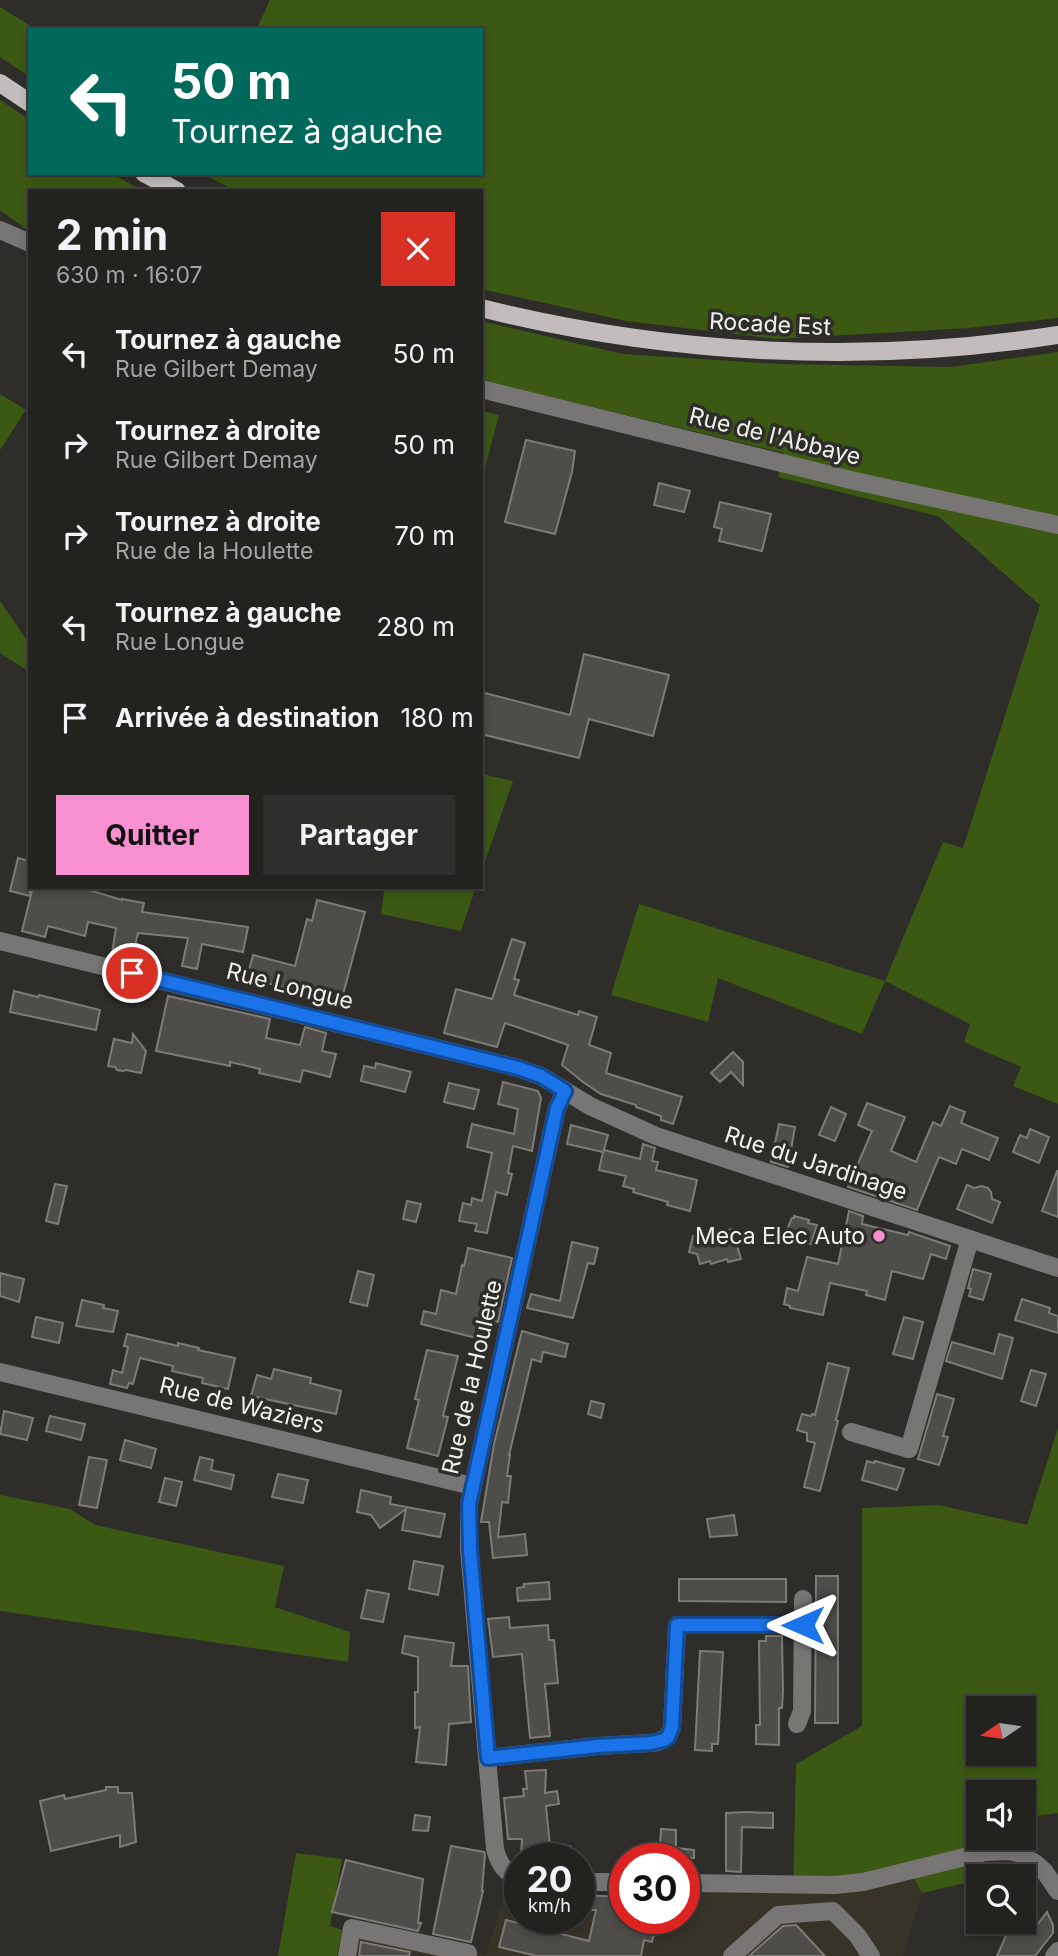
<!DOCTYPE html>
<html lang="fr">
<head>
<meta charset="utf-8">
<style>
  :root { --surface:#22221f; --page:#2e2f2c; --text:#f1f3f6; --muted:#a2a4a4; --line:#3f3f3d; --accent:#f690d0 }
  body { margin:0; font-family:Inter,sans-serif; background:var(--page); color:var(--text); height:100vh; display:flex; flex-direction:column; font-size:26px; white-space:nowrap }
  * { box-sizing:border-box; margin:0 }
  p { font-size:23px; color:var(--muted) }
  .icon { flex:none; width:38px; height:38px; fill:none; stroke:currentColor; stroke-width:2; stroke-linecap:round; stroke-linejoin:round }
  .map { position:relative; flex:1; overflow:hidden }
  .details { position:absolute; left:28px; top:189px; width:455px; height:700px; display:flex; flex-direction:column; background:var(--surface); border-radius:0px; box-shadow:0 4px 10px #0003,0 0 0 2px var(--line) }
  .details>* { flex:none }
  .hud { position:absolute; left:28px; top:28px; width:455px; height:147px; border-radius:0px; box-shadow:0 4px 10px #0003,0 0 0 2px var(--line); background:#00695c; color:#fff; overflow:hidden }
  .needle { width:46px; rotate:257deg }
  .buttons { position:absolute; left:966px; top:1696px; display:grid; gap:14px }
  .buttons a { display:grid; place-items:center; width:70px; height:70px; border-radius:0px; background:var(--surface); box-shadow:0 4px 10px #0003,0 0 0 2px var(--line); font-size:35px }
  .speed { position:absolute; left:504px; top:1843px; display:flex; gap:14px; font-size:35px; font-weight:700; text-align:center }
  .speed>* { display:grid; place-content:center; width:91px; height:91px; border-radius:50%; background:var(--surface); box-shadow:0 4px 10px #0003,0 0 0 2px var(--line); line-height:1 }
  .speed small { font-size:18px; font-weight:400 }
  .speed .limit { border:10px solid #d22; background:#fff; color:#111 }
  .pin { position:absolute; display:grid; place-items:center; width:60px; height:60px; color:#fff; margin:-30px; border:4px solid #fff; border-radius:50%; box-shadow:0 2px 7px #0007 }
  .me { position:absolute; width:77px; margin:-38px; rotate:270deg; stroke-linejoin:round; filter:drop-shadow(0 0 5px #0008) }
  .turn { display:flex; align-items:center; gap:24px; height:147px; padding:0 28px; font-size:32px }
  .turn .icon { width:91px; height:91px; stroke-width:2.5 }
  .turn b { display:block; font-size:49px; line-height:60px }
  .round { display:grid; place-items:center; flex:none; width:74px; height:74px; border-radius:0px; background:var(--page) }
  .overview { display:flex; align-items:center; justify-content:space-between; height:119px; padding:0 28px }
  h1 { font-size:42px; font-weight:700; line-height:52px }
  .button { display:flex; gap:14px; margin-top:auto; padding:14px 28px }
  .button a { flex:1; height:80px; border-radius:0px; background:var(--accent); color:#111; font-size:28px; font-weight:700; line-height:80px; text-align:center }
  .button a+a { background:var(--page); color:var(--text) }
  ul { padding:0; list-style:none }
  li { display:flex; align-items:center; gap:21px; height:91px; padding:0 28px }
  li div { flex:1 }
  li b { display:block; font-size:26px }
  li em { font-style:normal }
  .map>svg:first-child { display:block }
  .built { fill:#373329 }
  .green { fill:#3b5913; fill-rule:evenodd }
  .building { fill:#4f4d49; stroke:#7d7b76; stroke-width:2 }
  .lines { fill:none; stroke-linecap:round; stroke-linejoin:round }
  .minor { stroke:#787575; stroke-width:18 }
  .major { stroke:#c2bcbd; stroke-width:18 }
  .route-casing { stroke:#114b97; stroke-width:18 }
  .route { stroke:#1a73e8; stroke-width:12 }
  .poi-dot { fill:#f690d0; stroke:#2e2d29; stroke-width:2.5 }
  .labels { text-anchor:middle; stroke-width:7; stroke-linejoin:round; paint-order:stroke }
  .street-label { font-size:23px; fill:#f1f0ed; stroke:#2e2d29 }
  .poi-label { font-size:23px; fill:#f1f0ed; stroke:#2e2d29; text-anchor:end }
</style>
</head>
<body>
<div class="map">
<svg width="1058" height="1956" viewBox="0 0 1058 1956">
  <rect width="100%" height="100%" fill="#2e2d29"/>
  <!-- built -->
  <polygon class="built" points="915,1878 922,1893 903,1956 337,1956 342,1930 486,1954 504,1896 520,1896 520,1918 579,1918 579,1895 625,1895 625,1918 684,1918 684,1894 860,1892"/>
  <!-- green -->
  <g class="green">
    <polygon points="270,0 1058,0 1058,318 969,328 776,339 626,321 481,289 481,191 236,191 201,173 481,173 481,30 256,30"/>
    <polygon points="0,7 37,30 30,30 30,77 0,57"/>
    <polygon points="0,100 30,120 30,173 110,173 144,191 30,191 30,232 0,210"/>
    <polygon points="481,321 623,354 779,364 951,367 1058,352 1058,1104 1013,1086 1021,1067 964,1042 970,1024 885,981 862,1034 718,978 708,1022 611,995 639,904 885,981 943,842 963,848 1040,605 938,516 778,477 784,453 481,380"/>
    <polygon points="0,394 26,410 0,450"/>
    <polygon points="481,411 499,415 481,483"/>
    <polygon points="0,601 26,639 30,641 30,672 0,653"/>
    <polygon points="481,774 513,781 481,873"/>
    <polygon points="372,887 476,887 461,931 381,914 384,891"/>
    <path d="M1058 1428V1813L1028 1817 1024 1821V1792H978V1838H1009L1006 1841 977 1849 965 1883 922 1893 914 1878 860 1892 793 1894 796 1764 862 1726V1508L939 1505 1027 1525ZM978 1708H1024V1754H978Z"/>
    <polygon points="0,1495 70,1509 95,1525 284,1566 275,1607 350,1632 348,1662 0,1611"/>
    <polygon points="296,1853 342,1859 330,1926 342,1930 337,1956 278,1956"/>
  </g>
  <!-- building -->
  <g class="building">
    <polygon points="526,440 575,451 572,472 555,534 505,522"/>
    <polygon points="659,483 690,491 684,512 654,505"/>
    <polygon points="720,502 771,514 762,551 719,541 722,529 714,527"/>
    <polygon points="584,654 669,675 653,736 589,719 579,758 481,734 481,692 570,715"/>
    <polygon points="18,858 30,861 30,896 10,891"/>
    <polygon points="33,887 79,887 122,900 122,899 144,903 142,912 248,927 243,952 202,944 197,969 182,966 188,938 138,933 132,958 112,953 116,928 88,922 85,936 48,926 45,937 22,931"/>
    <polygon points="317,900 365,912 341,1002 247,978 253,955 295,966 307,919 312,921"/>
    <polygon points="512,939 525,943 514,979 519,980 514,995 578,1015 579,1011 597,1017 589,1045 611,1053 606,1073 682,1097 673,1124 661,1120 661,1116 636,1107 636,1105 601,1094 583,1082 562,1065 568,1045 505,1023 497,1047 444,1033 456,989 492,999"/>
    <polygon points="14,991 38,997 39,995 100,1010 96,1030 10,1012"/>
    <polygon points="168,996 270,1019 266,1038 300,1045 305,1027 326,1033 322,1051 336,1054 330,1077 303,1070 300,1082 259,1073 260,1069 230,1062 230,1066 156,1051"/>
    <polygon points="133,1034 146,1051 141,1073 126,1070 123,1071 117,1070 115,1067 108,1066 114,1039 132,1043"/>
    <polygon points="733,1052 743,1062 743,1085 731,1072 720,1082 711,1073"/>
    <polygon points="376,1063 411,1072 405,1092 361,1081 364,1066 375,1068"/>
    <polygon points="503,1082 538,1091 541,1098 532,1151 513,1146 508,1173 512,1174 507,1195 496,1192 487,1233 475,1231 477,1224 459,1221 463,1203 471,1205 472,1198 482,1201 492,1153 467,1147 472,1124 514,1134 518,1109 498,1104"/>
    <polygon points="449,1083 479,1090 474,1109 444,1102"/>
    <polygon points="867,1103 905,1117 891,1151 916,1162 933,1122 941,1126 950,1106 965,1112 961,1123 998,1138 989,1160 962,1149 956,1164 939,1157 917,1210 848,1187 872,1131 858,1125"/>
    <polygon points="831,1107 846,1114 835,1141 819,1135"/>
    <polygon points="779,1124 795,1127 788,1167 771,1162"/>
    <polygon points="571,1125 608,1135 604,1150 640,1159 643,1144 655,1148 652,1161 658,1162 656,1170 697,1180 690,1211 667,1205 668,1202 633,1192 634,1189 623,1186 626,1176 599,1170 603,1152 567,1144"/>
    <polygon points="1030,1129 1049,1137 1039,1163 1013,1152 1020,1135 1027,1138"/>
    <polygon points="1057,1171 1058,1171 1058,1217 1042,1211"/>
    <polygon points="55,1184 67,1186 58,1224 46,1221"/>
    <polygon points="967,1185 974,1188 982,1186 988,1188 991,1192 992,1199 1000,1202 992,1223 957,1209"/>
    <polygon points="407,1201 421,1204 416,1222 403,1219"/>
    <polygon points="849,1211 863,1216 862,1224 908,1235 909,1232 950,1246 946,1259 931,1254 923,1279 892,1271 885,1300 866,1295 867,1291 830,1283 823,1315 790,1308 790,1306 784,1304 787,1288 798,1291 807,1257 838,1264"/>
    <polygon points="794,1216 809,1220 808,1223 817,1225 811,1244 784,1236 792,1218 794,1218"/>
    <polygon points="732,1229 741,1259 728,1262 727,1259 711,1264 710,1261 700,1264 697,1254 689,1252 693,1236 719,1243 716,1233"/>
    <polygon points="572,1242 598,1248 594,1264 588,1263 573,1318 527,1308 531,1294 560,1301"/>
    <polygon points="468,1248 512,1258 498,1322 492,1320 488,1341 421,1324 424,1311 436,1314 441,1290 456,1294 462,1265 464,1266"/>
    <polygon points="973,1269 991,1274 983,1300 969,1296 971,1289 968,1288"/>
    <polygon points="358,1271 374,1275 367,1306 350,1302"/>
    <polygon points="0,1273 24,1279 19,1302 0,1296"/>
    <polygon points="1022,1299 1050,1308 1049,1313 1058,1316 1058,1333 1015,1320"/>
    <polygon points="82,1300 104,1305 103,1308 118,1311 113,1332 76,1326"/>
    <polygon points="36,1317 63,1323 59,1343 32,1337"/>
    <polygon points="904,1317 923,1322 913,1359 893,1354"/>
    <polygon points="522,1331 568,1344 565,1357 543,1352 541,1362 532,1359 509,1455 510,1455 507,1476 511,1476 509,1493 508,1503 502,1502 498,1537 525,1534 527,1555 493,1558 489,1522 481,1522 494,1444"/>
    <polygon points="127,1334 178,1346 178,1343 199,1348 198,1350 235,1358 228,1389 202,1383 203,1378 172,1371 173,1366 140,1358 133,1384 129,1383 127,1388 110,1384 113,1370 122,1373 128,1347 124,1346"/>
    <polygon points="999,1334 1013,1338 1002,1379 946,1361 952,1342 994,1354"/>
    <polygon points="427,1350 458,1356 443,1416 448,1417 438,1456 407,1448 419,1400 415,1399"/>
    <polygon points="828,1363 849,1368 836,1420 838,1421 820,1491 804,1487 815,1443 807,1441 807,1433 797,1430 802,1414 811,1416 812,1414 815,1415"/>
    <polygon points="274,1369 311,1378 310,1383 341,1391 336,1414 251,1396 257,1375 271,1379"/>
    <polygon points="1031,1370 1046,1374 1036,1406 1021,1401"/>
    <polygon points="937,1394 954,1399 943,1436 948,1437 939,1465 918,1459"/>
    <polygon points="591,1401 604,1404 601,1418 588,1414"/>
    <polygon points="4,1411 33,1418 27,1440 0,1434"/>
    <polygon points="50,1416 85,1424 81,1440 46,1431"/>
    <polygon points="125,1440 156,1449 151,1468 120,1460"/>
    <polygon points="89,1457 107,1460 97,1508 79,1505"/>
    <polygon points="200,1457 213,1460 211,1470 234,1475 231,1489 194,1480"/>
    <polygon points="867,1461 874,1463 875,1461 904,1469 897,1490 862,1480"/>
    <polygon points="278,1474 308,1480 303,1503 272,1497"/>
    <polygon points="165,1478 182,1482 176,1506 159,1502"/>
    <polygon points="361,1490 391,1497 390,1504 445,1514 440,1537 402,1530 406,1509 380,1528 371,1515 357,1512"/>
    <polygon points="734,1515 737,1535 710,1537 707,1519"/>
    <polygon points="414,1561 443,1566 438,1595 409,1589"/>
    <polygon points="816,1576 838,1576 838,1723 815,1723"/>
    <polygon points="679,1579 786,1579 786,1602 679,1601"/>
    <polygon points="549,1582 550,1599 518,1601 517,1588 524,1587 524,1584"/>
    <polygon points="367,1590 389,1594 383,1622 361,1618"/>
    <polygon points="509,1617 510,1628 548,1625 549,1640 554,1640 558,1683 545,1684 550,1736 530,1738 522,1654 493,1657 488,1619"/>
    <polygon points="405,1636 454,1643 451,1666 468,1666 471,1722 449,1724 446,1765 416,1762 420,1727 415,1728 415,1692 418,1692 418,1657 402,1653"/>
    <polygon points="766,1636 782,1636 783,1691 782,1708 779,1708 779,1745 756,1744 756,1725 760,1725 759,1641 766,1641"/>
    <polygon points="700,1651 723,1652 718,1744 712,1744 712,1751 695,1750"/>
    <polygon points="546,1770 545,1793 557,1791 559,1804 546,1806 550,1846 570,1846 570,1858 521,1858 522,1839 508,1839 504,1798 524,1796 523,1789 527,1789 525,1771"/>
    <polygon points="106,1787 118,1787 118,1793 132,1793 136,1842 120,1847 120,1835 51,1851 40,1801 64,1795 65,1799 106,1790"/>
    <polygon points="747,1812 773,1813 773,1828 742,1827 741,1872 726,1871 726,1813"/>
    <polygon points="415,1815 430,1817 428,1831 413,1830"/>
    <polygon points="661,1829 676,1830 676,1848 694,1850 694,1858 655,1858 655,1845 660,1846"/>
    <polygon points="451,1846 484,1852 485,1854 482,1891 483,1891 471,1942 433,1934"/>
    <polygon points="346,1860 423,1879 418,1923 421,1923 418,1931 332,1912"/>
    <polygon points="579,1895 625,1897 625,1918 658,1918 652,1942 644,1940 641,1956 537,1956 499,1947 506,1920 589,1941 596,1910 579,1910"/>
    <polygon points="1047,1912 1053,1925 1053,1933 1035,1956 997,1956 1012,1922 1026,1922 1033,1926 1034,1923 1037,1925"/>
    <polygon points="796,1925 825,1956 749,1956 783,1926"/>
    <polygon points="361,1942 410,1952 409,1956 359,1956"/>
  </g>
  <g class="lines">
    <!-- minor -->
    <g class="minor">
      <polyline points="0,230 30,243"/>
      <polyline points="481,389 855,481 1058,525"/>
      <polyline points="0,941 518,1068 541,1076 590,1106 656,1136 1058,1268"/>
      <polyline points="0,1372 472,1486"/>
      <polyline points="851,1432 909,1449 970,1239"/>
      <polyline points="797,1724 802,1711 803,1599"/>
      <polyline points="488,1758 598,1746 651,1743 658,1742 668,1737 672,1727 677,1625 803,1625"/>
      <path d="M520 1879C505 1873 499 1864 495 1849L469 1549V1504L557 1108 565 1091"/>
      <polyline points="579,1882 625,1882"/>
      <polyline points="684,1883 835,1885 863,1882 985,1852 1009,1851 1018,1853 1035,1863 1044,1871 1058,1891"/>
      <polyline points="347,1956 352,1928 468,1953"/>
      <polyline points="732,1956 778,1915 833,1911 857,1935 871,1956"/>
      <polyline points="1054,1956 1058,1951"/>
    </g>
    <!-- major -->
    <g class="major">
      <polyline points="0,83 30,103"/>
      <polyline points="144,173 177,191"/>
      <path d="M481 308C670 355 866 365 1058 335"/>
    </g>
  </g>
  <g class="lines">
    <!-- route casing -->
    <g class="route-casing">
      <polyline id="route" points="132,973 518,1068 541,1076 565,1091 557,1108 469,1504 470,1549 488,1758 598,1746 651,1743 664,1740 668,1737 672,1727 677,1625 803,1625"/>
    </g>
    <!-- route -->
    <use href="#route" class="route"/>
  </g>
  <!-- markers -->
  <circle class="poi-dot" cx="879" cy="1236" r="7"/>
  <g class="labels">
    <!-- street labels -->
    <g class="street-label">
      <text transform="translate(770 324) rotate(3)" y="8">Rocade Est</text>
      <text transform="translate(775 436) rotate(14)" y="8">Rue de l'Abbaye</text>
      <text transform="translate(290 986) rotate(14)" y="8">Rue Longue</text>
      <text transform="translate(816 1163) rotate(18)" y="8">Rue du Jardinage</text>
      <text transform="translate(472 1377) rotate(-77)" y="8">Rue de la Houlette</text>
      <text transform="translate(242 1405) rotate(14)" y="8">Rue de Waziers</text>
    </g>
    <!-- poi labels -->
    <g class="poi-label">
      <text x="865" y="1244">Meca Elec Auto</text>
    </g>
  </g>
</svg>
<div class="buttons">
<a><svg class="needle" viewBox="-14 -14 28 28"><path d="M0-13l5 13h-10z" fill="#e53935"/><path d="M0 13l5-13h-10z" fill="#a2a4a4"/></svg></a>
<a><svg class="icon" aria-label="sound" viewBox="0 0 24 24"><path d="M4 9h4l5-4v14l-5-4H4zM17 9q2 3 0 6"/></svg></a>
<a><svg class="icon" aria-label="search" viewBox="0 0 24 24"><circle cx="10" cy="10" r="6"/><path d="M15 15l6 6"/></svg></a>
</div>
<div class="speed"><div>20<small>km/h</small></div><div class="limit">30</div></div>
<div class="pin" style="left:132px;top:973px;background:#d93025"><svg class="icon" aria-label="arrive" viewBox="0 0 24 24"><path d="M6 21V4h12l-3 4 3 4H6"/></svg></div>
<svg class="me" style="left:803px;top:1625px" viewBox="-20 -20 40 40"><path d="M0-17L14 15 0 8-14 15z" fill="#1a73e8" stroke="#fff" stroke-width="4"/></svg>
<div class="hud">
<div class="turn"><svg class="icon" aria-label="left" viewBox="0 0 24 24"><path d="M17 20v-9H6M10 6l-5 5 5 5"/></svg><div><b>50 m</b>Tournez à gauche</div></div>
</div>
<section class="details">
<div class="overview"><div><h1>2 min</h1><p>630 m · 16:07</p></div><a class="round" style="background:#d93025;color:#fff"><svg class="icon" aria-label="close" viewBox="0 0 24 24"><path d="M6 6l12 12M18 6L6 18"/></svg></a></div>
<ul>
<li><svg class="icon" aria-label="left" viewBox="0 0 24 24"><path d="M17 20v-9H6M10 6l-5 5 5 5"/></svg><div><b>Tournez à gauche</b><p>Rue Gilbert Demay</p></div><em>50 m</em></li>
<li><svg class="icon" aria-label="right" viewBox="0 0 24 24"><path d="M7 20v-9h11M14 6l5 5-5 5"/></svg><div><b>Tournez à droite</b><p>Rue Gilbert Demay</p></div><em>50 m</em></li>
<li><svg class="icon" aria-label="right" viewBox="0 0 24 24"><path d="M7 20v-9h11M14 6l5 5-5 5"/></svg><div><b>Tournez à droite</b><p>Rue de la Houlette</p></div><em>70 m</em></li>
<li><svg class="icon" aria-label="left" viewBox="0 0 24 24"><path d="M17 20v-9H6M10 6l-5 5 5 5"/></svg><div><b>Tournez à gauche</b><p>Rue Longue</p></div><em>280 m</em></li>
<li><svg class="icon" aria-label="arrive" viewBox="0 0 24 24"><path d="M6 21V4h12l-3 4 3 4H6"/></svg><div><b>Arrivée à destination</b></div><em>180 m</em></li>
</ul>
<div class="button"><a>Quitter</a><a>Partager</a></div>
</section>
</div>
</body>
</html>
